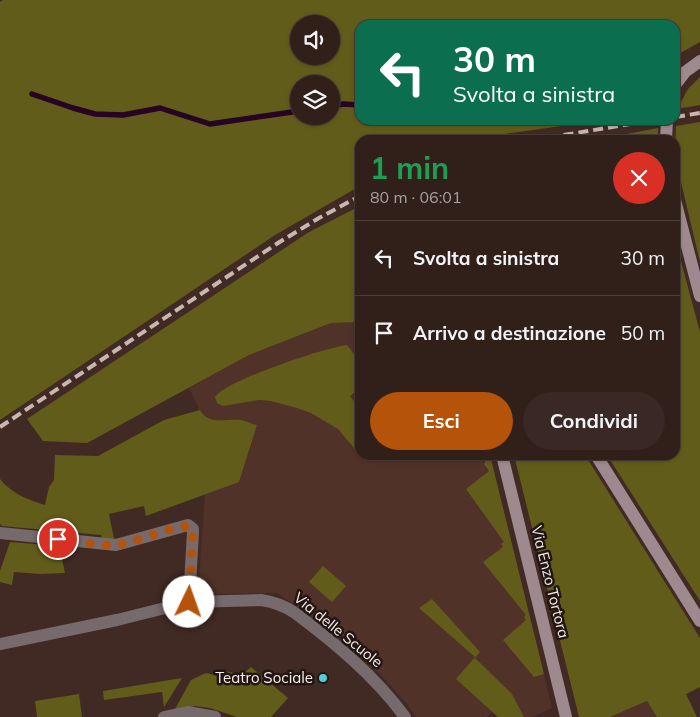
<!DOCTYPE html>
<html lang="it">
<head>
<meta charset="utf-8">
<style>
  :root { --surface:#31201a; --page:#392823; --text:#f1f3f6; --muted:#a8a3a2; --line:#4c3e39; --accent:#b45309 }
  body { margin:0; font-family:Mulish,sans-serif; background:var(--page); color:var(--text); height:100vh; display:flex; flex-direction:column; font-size:19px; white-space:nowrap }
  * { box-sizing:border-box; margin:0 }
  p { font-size:16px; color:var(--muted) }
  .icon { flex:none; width:28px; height:28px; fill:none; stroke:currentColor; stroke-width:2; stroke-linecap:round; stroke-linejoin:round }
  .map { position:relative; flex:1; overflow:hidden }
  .drawer { position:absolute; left:355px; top:135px; width:325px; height:325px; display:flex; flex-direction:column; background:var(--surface); border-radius:15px; box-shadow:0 1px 4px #0004,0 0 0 1px var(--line) }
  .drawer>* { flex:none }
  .guide { position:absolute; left:355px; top:20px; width:325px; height:105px; border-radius:15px; box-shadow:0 1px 4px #0004,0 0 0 1px var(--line); background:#0b6e4f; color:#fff; overflow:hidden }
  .controls { position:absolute; left:290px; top:15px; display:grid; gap:10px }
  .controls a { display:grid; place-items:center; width:50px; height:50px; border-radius:50%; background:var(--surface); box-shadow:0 1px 4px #0004,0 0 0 1px var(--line); font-size:25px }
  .pin { position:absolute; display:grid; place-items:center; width:42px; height:42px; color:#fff; margin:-21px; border:2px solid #fff; border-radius:50%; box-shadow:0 1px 5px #0007 }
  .me { position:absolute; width:55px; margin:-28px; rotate:3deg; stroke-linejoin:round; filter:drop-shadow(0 0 4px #0008) }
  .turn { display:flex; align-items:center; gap:18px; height:105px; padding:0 15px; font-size:22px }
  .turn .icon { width:65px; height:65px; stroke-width:2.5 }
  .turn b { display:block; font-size:35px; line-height:42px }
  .round { display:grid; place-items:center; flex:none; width:52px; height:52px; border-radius:26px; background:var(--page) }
  .headline { display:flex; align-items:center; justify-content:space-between; height:85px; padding:0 15px }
  h1 { font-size:30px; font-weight:700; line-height:38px; color:#1e9e55 }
  .primary-button { display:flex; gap:10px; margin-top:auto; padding:10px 15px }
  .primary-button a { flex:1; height:58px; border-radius:30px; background:var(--accent); color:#fff; font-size:20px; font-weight:700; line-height:58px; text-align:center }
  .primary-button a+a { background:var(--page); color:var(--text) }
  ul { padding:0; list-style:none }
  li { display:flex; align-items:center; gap:15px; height:75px; padding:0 15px; border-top:1px solid var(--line) }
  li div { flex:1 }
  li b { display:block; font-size:19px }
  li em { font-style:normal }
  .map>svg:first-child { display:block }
  .built { fill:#503229 }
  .green { fill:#625c1b; fill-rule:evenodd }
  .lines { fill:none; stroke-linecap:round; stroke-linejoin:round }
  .stream { stroke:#270423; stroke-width:5.5 }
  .street { stroke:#776a6c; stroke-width:12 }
  .secondary { stroke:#9e8a8e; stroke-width:12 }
  .rail { stroke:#c8b6b0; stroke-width:4; stroke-dasharray:10 5; stroke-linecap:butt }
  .route { stroke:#b45309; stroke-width:9; stroke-dasharray:0 16.2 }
  .poi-dot { fill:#52ccd5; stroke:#211613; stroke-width:2 }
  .labels { text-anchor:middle; stroke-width:5; stroke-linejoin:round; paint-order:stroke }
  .street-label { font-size:15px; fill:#fdede8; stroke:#211613 }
  .poi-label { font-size:15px; fill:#fdede8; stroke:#211613; text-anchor:end }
</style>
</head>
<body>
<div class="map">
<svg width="700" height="717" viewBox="0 0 700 717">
  <rect width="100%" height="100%" fill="#412a23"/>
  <!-- built -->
  <g class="built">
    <polygon points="360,322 360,455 490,455 552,708 532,717 524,717 512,694 487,717 416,717 407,704 380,674 307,613 277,593 198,594 205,494 239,482 257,425 211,420 202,415 189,388 249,355 331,323"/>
    <polygon points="647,701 657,717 610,717"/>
  </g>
  <!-- green -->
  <g class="green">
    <path d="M3 0H700V42L675 56V25H360V120H605L511 133 471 140H360V186L275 235 0 420V2ZM299 24H331V56H299ZM299 84H331V116H299Z"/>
    <polygon points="700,77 700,105 677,109 688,89"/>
    <polygon points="700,122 700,262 675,157 676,126"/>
    <polygon points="658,128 658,140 596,140"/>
    <polygon points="360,206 360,322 331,323 249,355 87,443 43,441 27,419 309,232"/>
    <polygon points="675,239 700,332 700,601 607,455 675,455"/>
    <path d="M347 345 360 362V388L350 396 360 409V455L338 429 311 413 297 408 271 401 259 400 223 406 217 403 215 397C227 380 324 348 347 345Z"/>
    <path d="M200 410C209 426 225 418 241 420 246 421 252 424 257 425L239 482 146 516 144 506 109 514 114 539H102L101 535 2 526 0 524V479C11 493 28 500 45 505L49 487 54 480 55 455 98 456 164 420Z"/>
    <polygon points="481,455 490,455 544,674 534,677 503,640 526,620 524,617 526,615 483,562 503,547 501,544 504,542 466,489 489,471 484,464 486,461"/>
    <polygon points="514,455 585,455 700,638 700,687 686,694 697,717 657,717 647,701 610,717 579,717"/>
    <polygon points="10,542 59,546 65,573 40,574 14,572 12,585 0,582 0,571"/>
    <polygon points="323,566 346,586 332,602 309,582"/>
    <polygon points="432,599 480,652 475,658 512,694 524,717 498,717 456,679 475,657 419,608"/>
    <polygon points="251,667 288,698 271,717 237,717 210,708 194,706 175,709 191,680 206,673 223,677 225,671 242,675"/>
    <polygon points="182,678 164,707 162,692 104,700 103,691"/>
    <polygon points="79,694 82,717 37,717 35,701"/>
  </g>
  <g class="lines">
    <!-- stream -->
    <g class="stream">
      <polyline points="32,94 73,108 95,114 123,115 160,108 210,124 299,111"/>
      <polyline points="331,106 343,104 360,105"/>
    </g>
    <!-- street -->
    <g class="street">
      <polyline points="0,533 116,545 188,525 193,529 193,532 189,602"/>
      <path d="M0 644 117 620 189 602 261 600C274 602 284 605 295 613 335 643 375 676 405 717"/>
      <polyline points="164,717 188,712 215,717"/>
    </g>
    <!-- secondary -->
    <g class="secondary">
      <polyline points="675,85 685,72 700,61"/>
      <polyline points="666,140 667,120"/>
      <polyline points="675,200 700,296"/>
      <polyline points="502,455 566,717"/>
      <polyline points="596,455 700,621"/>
    </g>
    <!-- rail -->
    <g class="rail">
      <polyline points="675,117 700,113"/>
      <polyline points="534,140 654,120"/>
      <polyline points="0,427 278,243 319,218 360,196"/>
    </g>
  </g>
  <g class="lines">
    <!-- route -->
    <path class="route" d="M58 539C74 541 101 546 116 545 132 544 180 523 190 527L193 532 189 602"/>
  </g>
  <!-- markers -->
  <circle class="poi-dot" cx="323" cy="678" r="5"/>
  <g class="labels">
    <!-- street labels -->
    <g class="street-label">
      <text transform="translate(550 582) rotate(76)" y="5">Via Enzo Tortora</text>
      <text transform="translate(338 630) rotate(39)" y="5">Via delle Scuole</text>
    </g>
    <!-- poi labels -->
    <g class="poi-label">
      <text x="313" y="683">Teatro Sociale</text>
    </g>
  </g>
</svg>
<div class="controls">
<a><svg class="icon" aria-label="sound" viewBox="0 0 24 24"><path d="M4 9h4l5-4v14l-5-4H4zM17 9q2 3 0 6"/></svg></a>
<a><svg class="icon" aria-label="layers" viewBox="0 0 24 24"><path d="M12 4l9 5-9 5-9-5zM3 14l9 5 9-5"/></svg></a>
</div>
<div class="pin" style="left:58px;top:539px;background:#d93025"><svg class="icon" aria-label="arrive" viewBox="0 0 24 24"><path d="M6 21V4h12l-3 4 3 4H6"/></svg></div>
<svg class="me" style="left:189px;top:602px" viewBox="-20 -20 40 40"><circle r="19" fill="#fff"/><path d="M0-13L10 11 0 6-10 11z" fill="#b45309"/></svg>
<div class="guide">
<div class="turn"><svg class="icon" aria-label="left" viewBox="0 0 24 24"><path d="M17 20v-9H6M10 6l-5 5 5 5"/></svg><div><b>30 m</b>Svolta a sinistra</div></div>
</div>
<section class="drawer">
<div class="headline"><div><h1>1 min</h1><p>80 m · 06:01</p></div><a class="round" style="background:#d93025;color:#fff"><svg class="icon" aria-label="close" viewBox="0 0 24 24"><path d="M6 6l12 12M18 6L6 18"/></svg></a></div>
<ul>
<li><svg class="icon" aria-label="left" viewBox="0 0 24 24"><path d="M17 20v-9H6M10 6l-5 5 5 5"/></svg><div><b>Svolta a sinistra</b></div><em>30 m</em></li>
<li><svg class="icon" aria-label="arrive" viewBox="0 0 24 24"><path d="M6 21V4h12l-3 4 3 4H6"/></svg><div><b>Arrivo a destinazione</b></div><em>50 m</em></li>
</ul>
<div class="primary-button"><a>Esci</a><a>Condividi</a></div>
</section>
</div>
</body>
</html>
